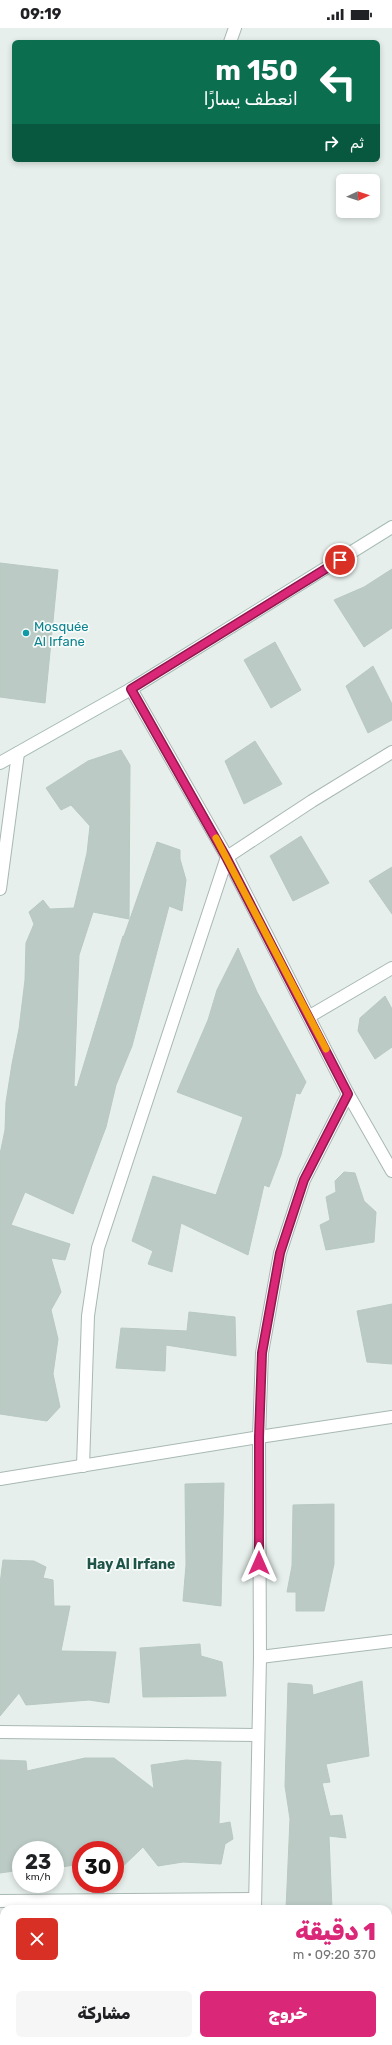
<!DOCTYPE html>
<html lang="ar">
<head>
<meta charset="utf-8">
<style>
  :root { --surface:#fff; --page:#f6f6f6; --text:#202124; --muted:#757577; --accent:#db2777 }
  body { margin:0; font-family:Rubik,Vazirmatn,sans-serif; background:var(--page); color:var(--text); direction:rtl; height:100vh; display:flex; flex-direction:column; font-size:15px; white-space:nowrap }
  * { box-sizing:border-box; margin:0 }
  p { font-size:13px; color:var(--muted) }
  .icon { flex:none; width:22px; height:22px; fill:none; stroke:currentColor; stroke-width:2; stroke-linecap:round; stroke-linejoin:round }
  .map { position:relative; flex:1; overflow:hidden; direction:ltr }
  .side { position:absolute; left:0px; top:1877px; width:392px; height:140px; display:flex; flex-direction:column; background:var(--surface); border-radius:12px 12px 0 0; box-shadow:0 2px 6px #0003; direction:rtl }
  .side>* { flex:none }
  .banner { position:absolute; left:12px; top:12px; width:368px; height:122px; border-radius:6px; box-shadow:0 2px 6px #0003; direction:rtl; background:#0b6e4f; color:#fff; overflow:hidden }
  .needle { width:26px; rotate:86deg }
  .buttons { position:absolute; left:336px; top:146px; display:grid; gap:8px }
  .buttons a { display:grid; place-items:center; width:44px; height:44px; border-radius:6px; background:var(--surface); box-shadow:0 2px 6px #0003; font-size:20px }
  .speed { position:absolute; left:12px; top:1813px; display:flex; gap:8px; font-size:20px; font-weight:700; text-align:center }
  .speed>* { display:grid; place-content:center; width:52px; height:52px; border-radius:50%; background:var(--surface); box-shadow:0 2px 6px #0003; line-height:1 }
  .speed small { font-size:10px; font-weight:400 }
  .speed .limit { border:6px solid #d22; background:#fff; color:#111 }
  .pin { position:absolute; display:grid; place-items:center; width:34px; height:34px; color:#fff; margin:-17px; border:2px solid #fff; border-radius:50%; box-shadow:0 1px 4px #0007 }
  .me { position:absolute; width:44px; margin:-22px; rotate:0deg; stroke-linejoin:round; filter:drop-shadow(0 0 3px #0008) }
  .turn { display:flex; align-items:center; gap:14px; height:84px; padding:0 16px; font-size:18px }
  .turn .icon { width:52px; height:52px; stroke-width:2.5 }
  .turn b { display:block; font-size:28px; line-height:34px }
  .then { display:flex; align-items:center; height:38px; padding:0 16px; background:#0003; gap:8px; font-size:15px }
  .round { display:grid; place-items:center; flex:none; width:42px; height:42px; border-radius:6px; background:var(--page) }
  .head { display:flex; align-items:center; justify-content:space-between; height:68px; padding:0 16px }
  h1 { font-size:24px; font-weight:800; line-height:30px; color:var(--accent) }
  .cta { display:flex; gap:8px; margin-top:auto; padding:8px 16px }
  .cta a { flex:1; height:46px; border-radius:6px; background:var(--accent); color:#fff; font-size:16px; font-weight:800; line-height:46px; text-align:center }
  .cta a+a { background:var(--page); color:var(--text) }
  .status { display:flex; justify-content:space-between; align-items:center; height:28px; padding:0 20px; background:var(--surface); direction:ltr }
  .status svg { height:11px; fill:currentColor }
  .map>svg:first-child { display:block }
  .building { fill:#bbcac4; stroke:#b8c9c2 }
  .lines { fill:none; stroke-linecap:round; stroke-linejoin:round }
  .street-casing { stroke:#a8b8b2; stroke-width:14 }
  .secondary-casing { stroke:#a4bbb3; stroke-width:14 }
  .street { stroke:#fff; stroke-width:12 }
  .secondary { stroke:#fff; stroke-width:12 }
  .route-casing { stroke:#8e194d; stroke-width:10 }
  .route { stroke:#db2777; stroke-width:7 }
  .slow { stroke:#f59e0b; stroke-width:7 }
  .culture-dot { fill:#0f9aa8; stroke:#f7fbf9; stroke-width:1.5 }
  .labels { text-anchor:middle; stroke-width:3.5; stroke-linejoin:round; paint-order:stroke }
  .culture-label { font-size:13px; fill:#0d838f; stroke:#f7fbf9; text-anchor:start }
  .neighbourhood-label { font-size:14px; font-weight:bold; fill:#1f5548; stroke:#f7fbf9 }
</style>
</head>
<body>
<div class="status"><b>09:19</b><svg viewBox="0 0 49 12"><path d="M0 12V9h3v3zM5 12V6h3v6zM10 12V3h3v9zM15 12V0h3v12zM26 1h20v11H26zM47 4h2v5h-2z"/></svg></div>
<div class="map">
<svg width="392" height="2017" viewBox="0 0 392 2017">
  <rect width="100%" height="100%" fill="#e6efeb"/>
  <!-- building -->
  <g class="building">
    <polygon points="0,535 58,542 45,675 0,669"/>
    <polygon points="392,541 392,600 364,619 334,572 364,559"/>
    <polygon points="275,614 301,662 271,680 244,632"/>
    <polygon points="373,638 392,676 392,692 368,705 346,658"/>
    <polygon points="255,713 282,756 244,776 225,733"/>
    <polygon points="121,722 130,737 129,891 93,884 79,927 74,1058 77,1059 123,908 124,908 157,814 180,822 180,831 186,852 182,883 169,878 132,1018 116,1057 106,1099 73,1186 25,1164 11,1197 70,1216 65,1232 51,1230 61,1264 51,1282 58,1311 53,1346 60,1379 47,1393 0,1386 0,1126 5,1102 6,1074 12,1036 19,1001 25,952 26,915 34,896 29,884 43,872 50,881 74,880 87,825 90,798 71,777 61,782 46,760 88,733"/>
    <polygon points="301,808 329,855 293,873 270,828"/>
    <polygon points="392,839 392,886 369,853"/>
    <polygon points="238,920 257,964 306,1054 300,1066 296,1065 281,1127 269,1159 264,1157 248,1227 181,1195 172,1244 148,1236 153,1223 132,1213 153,1148 216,1167 243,1089 177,1064 208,992 217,962"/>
    <polygon points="385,968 392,981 392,1019 375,1031 358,1003 360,990"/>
    <polygon points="344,1144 355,1145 364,1173 376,1184 374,1214 326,1222 320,1197 330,1192 326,1169 336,1164 335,1153"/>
    <polygon points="392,1276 392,1336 367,1334 357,1283"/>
    <polygon points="189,1284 235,1289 236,1328 166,1317 165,1343 116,1340 121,1300 187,1303"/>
    <polygon points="224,1455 221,1578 183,1573 186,1537 185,1456"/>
    <polygon points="334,1476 334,1536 324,1583 296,1583 296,1564 287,1564 292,1538 293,1477"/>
    <polygon points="3,1532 34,1533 46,1539 43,1550 53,1552 54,1578 70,1578 61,1623 116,1624 109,1675 89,1672 26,1677 19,1665 0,1688 0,1556"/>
    <polygon points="200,1616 201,1628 222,1634 226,1668 143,1669 140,1620"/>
    <polygon points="362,1653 369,1728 326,1736 330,1754 322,1755 330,1788 342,1787 346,1810 329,1808 332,1881 286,1881 290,1791 285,1758 288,1655 312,1657 313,1667"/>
    <polygon points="85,1730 114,1730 154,1761 151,1737 186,1732 221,1734 219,1796 230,1794 233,1811 225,1816 221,1836 183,1834 158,1838 143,1819 115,1846 115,1822 81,1822 81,1836 55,1840 55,1822 21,1822 21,1842 0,1845 0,1732 26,1733 27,1743"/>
  </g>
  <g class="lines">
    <!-- street casing -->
    <g class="street-casing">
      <g id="street">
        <polyline points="230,14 235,0"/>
        <polyline points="131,661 227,829 348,1066 392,1143"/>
        <polyline points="0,861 18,725"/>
        <polyline points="310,988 392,940"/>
        <polyline points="83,1438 88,1288 98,1220 227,829 312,773 392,724"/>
        <polyline points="0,1451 259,1409 392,1389"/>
        <polyline points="260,1629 392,1613"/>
        <polyline points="0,1704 258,1707"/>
        <polyline points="0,1873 255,1871"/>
        <polyline points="255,1881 260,1629 259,1409 262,1325 280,1225 304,1152 348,1066"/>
        <polyline points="253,2017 253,2013"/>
      </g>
    </g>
    <!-- secondary casing -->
    <g class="secondary-casing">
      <polyline id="secondary" points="0,735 131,661 392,499"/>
    </g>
    <!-- street -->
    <use href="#street" class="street"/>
    <!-- secondary -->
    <use href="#secondary" class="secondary"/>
  </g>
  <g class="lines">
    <!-- route casing -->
    <g class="route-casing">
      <polyline id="route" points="259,1535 259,1409 262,1325 280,1225 304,1152 348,1066 226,829 131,661 340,532"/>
    </g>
    <!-- route -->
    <use href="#route" class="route"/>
    <!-- slow -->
    <polyline class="slow" points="216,810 326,1021"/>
  </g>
  <!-- markers -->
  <circle class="culture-dot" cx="26" cy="605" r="4"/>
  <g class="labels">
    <!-- culture labels -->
    <g class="culture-label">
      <text x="34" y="603">Mosquée<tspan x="34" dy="15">Al Irfane</tspan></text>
    </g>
    <!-- neighbourhood labels -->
    <g class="neighbourhood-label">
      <text x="131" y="1541">Hay Al Irfane</text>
    </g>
  </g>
</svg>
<div class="buttons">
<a><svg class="needle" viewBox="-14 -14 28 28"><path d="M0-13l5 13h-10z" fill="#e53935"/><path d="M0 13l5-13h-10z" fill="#757577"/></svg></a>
</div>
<div class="speed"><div>23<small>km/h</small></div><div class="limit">30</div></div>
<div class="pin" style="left:340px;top:532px;background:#d93025"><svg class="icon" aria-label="arrive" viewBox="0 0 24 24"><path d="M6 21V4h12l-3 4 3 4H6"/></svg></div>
<svg class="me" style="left:259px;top:1535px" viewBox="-20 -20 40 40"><path d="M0-17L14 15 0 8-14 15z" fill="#db2777" stroke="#fff" stroke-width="4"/></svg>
<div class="banner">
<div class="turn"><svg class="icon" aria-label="left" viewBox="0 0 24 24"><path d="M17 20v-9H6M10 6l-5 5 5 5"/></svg><div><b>150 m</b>انعطف يسارًا</div></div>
<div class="then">ثم<svg class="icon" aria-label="right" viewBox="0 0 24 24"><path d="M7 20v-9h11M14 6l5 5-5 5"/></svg></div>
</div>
<section class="side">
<div class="head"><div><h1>1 دقيقة</h1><p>370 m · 09:20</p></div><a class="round" style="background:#d93025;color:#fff"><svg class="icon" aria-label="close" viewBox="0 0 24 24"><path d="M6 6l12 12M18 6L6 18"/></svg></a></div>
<div class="cta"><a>خروج</a><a>مشاركة</a></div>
</section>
</div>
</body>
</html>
